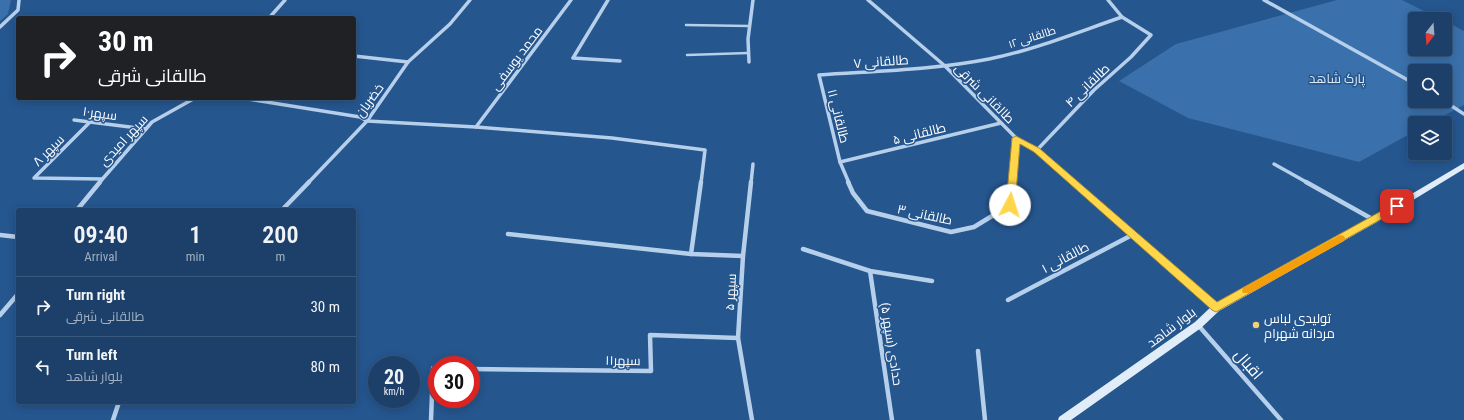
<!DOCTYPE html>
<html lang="en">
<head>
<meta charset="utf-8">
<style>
  :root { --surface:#1c406a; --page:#254770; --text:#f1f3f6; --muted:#a0afc1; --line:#3a597e }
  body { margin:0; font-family:"Roboto Condensed",Cairo,sans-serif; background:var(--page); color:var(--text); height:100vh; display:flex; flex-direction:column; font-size:15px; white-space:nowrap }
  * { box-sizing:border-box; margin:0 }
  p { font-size:13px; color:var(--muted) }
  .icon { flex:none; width:22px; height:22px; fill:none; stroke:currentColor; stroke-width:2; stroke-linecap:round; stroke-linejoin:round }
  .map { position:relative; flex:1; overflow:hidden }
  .drawer { position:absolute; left:16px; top:208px; width:340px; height:196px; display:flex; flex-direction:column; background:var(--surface); border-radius:4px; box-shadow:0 2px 10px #0003,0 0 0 1px var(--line) }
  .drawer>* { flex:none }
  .guide { position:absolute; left:16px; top:16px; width:340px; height:84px; border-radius:4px; box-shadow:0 2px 10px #0003,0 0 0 1px var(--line); background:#202124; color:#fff; overflow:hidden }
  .needle { width:26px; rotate:197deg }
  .controls { position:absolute; left:1408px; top:12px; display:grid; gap:8px }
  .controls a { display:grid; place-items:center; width:44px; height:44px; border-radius:4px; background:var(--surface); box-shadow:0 2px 10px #0003,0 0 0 1px var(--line); font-size:20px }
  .speed { position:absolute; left:368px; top:356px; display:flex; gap:8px; font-size:20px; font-weight:700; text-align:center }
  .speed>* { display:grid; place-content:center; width:52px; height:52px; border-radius:50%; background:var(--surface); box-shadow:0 2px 10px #0003,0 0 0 1px var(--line); line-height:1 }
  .speed small { font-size:10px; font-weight:400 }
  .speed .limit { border:6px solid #d22; background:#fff; color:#111 }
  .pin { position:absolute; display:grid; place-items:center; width:34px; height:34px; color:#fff; margin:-17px; border-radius:8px; box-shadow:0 2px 6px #0006 }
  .me { position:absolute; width:44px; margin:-22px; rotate:5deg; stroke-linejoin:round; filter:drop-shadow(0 0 3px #0008) }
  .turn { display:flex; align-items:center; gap:14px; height:84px; padding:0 16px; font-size:18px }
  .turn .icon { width:52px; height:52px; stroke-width:2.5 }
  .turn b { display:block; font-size:28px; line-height:34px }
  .eta { display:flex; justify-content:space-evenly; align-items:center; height:68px; text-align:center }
  .eta b { font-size:24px; font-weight:600; line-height:28px }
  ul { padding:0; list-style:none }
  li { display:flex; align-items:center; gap:12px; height:60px; padding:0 16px; border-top:1px solid var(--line) }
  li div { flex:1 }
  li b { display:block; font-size:15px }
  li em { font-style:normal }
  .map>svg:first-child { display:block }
  .green { fill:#3a70ab; fill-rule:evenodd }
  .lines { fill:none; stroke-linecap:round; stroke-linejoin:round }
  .service { stroke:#b6cfeb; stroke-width:2.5 }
  .minor-far1 { stroke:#b6cfeb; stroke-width:3.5 }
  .minor { stroke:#b6cfeb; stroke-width:4.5 }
  .secondary { fill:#e1ecf9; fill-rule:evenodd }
  .route { fill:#ffd54a; stroke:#a68a30 }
  .slow { fill:#f59e0b }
  .poi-dot { fill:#f5ce7a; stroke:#25568e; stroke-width:1.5 }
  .labels { text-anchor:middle; stroke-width:3; stroke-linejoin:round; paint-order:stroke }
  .far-street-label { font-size:11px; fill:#fff; stroke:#25568e }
  .street-label { font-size:13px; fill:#fff; stroke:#25568e }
  .park-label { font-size:13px; fill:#dae9f8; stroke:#25568e }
  .poi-label { font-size:13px; fill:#fff; stroke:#25568e; text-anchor:start }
  .near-street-label { font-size:16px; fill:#fff; stroke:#25568e }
</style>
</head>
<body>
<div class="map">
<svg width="1464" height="420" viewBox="0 0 1464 420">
  <rect width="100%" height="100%" fill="#25568e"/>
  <!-- green -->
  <g class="green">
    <polygon points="0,0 11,0 8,14 0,21"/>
    <path d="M1337 0H1402L1440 19H1415V49H1445V21L1464 31V105L1430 123H1415V131L1359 162 1188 118 1119 81 1176 44ZM1415 71H1445V101H1415Z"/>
  </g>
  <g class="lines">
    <!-- service -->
    <g class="service">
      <polyline points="686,25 749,26"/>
      <polyline points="687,55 748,53"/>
    </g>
    <!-- minor-far1 -->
    <g class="minor-far1">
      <polyline points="608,0 573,58 620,61"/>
      <polyline points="868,0 945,66 1016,138 1037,150 1074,183"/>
      <polyline points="1264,0 1415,84"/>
      <polyline points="269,18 285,0"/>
      <polyline points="0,27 18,10 19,0"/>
      <polyline points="354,56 408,62"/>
      <polyline points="749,62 748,39 753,0"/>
      <polyline points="242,98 360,117 367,121 476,127 612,138 705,150 701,183"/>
      <polyline points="1444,101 1464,114"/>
      <polyline points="74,120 146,129"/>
      <polyline points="90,122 34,178 102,179"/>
      <polyline points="476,127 571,0"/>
      <polyline points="1037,150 1094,90 1131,57 1151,35 1122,17 1108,0"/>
      <polyline points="840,162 1001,123"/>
      <polyline points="1274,164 1308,183"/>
      <polyline points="99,183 152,122 195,98"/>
      <polyline points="308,183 367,121 408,62 450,24 470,0"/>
      <polyline points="751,183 753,164"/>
      <path d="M849 183 840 162 819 75C876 71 933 70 989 59 1034 50 1078 32 1122 17"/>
      <polyline points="1012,183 1016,138"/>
    </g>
    <!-- minor -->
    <g class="minor">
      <polyline points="751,182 743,256 738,338 752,420"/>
      <polyline points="848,182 853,193 867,211 951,232 974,227 1010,205 1012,182"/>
      <polyline points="1073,182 1216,308"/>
      <polyline points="1306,182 1374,220"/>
      <polyline points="77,210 100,182"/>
      <polyline points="282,210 309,182"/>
      <polyline points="508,234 691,254 743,256"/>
      <polyline points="0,235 18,237"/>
      <polyline points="803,249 870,271 932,281"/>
      <polyline points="691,254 701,182"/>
      <polyline points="870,271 892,420"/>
      <polyline points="1008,300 1132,235"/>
      <polyline points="0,315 18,294"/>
      <polyline points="1198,325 1281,420"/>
      <polyline points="978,351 985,420"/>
      <polyline points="471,369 651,371 650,335 738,338"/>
      <polyline points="113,420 119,402"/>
      <polyline points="431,420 433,368 437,368"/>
    </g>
    <!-- secondary -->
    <polygon class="secondary" points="1464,163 1464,169 1377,222 1219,311 1201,328 1071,420 1058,420 1059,417 1195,322 1213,305 1371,218"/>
  </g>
  <!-- route -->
  <polygon class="route" points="1016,136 1039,148 1217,302 1394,204 1401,204 1402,206 1401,208 1216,312 1212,310 1034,152 1020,144 1015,205 1013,207 1007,207 1006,205 1012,138"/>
  <!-- slow -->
  <polygon class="slow" points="1340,235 1344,236 1345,238 1344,241 1250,293 1243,293 1242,291 1243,288"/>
  <!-- markers -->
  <circle class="poi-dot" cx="1256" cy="325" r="4"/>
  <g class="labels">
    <!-- far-street labels -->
    <g class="far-street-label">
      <text transform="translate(1032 37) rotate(-18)" y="4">طالقانی ۱۲</text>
    </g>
    <!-- street labels -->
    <g class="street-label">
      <text transform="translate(516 58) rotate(-53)" y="5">محمد یوسفی</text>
      <text transform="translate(881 61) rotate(-4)" y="5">طالقانی ۷</text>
      <text transform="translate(1087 85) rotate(-44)" y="5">طالقانی ۴</text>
      <text transform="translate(985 93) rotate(45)" y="5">طالقانی شرقی</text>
      <text transform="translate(369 100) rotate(-54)" y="5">خضریان</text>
      <text transform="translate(100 113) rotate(8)" y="5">سپهر۱۰</text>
      <text transform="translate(839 116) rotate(76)" y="5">طالقانی ۱۱</text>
      <text transform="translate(919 133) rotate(-14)" y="5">طالقانی ۵</text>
      <text transform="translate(123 140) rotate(-47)" y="5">سپهر امیدی</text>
      <text transform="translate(48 150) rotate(-45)" y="5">سپهر ۸</text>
      <text transform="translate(925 214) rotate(12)" y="5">طالقانی ۳</text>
      <text transform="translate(1065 257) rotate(-28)" y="5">طالقانی ۱</text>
      <text transform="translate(730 292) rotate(-87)" y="5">سپهر ۵</text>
      <text transform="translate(1171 327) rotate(-37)" y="5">بلوار شاهد</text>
      <text transform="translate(892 344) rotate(81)" y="5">حدادی (سپهر ۵)</text>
      <text transform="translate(623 360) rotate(1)" y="5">سپهر۱۱</text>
    </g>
    <!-- park labels -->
    <g class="park-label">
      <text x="1337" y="83">پارک شاهد</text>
    </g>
    <!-- poi labels -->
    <g class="poi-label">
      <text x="1264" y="323">تولیدی لباس<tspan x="1264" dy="15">مردانه شهرام</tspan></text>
    </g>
    <!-- near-street labels -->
    <g class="near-street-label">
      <text transform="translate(1249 364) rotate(49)" y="6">اقبال</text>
    </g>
  </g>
</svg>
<div class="controls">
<a><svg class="needle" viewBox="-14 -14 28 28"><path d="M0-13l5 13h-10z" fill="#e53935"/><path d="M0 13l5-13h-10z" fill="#a0afc1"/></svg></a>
<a><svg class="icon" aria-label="search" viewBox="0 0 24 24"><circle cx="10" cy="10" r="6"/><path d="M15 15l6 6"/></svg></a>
<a><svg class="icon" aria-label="layers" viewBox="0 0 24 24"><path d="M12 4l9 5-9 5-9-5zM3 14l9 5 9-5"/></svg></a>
</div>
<div class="speed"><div>20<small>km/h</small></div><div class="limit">30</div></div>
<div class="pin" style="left:1397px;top:206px;background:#d93025"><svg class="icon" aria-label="arrive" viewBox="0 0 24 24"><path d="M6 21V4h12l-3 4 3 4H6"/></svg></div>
<svg class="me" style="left:1010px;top:205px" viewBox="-20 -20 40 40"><circle r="19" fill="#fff"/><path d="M0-13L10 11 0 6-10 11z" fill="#ffd54a"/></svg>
<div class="guide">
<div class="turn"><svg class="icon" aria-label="right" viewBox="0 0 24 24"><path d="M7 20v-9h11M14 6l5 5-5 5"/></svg><div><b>30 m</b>طالقانی شرقی</div></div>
</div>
<section class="drawer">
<div class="eta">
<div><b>09:40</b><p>Arrival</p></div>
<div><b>1</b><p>min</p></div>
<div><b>200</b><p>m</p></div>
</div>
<ul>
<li><svg class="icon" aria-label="right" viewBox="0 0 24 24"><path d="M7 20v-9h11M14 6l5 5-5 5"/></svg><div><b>Turn right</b><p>طالقانی شرقی</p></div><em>30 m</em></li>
<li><svg class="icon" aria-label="left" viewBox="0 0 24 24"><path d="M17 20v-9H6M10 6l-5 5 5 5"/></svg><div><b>Turn left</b><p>بلوار شاهد</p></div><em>80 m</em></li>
</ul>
</section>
</div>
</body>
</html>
